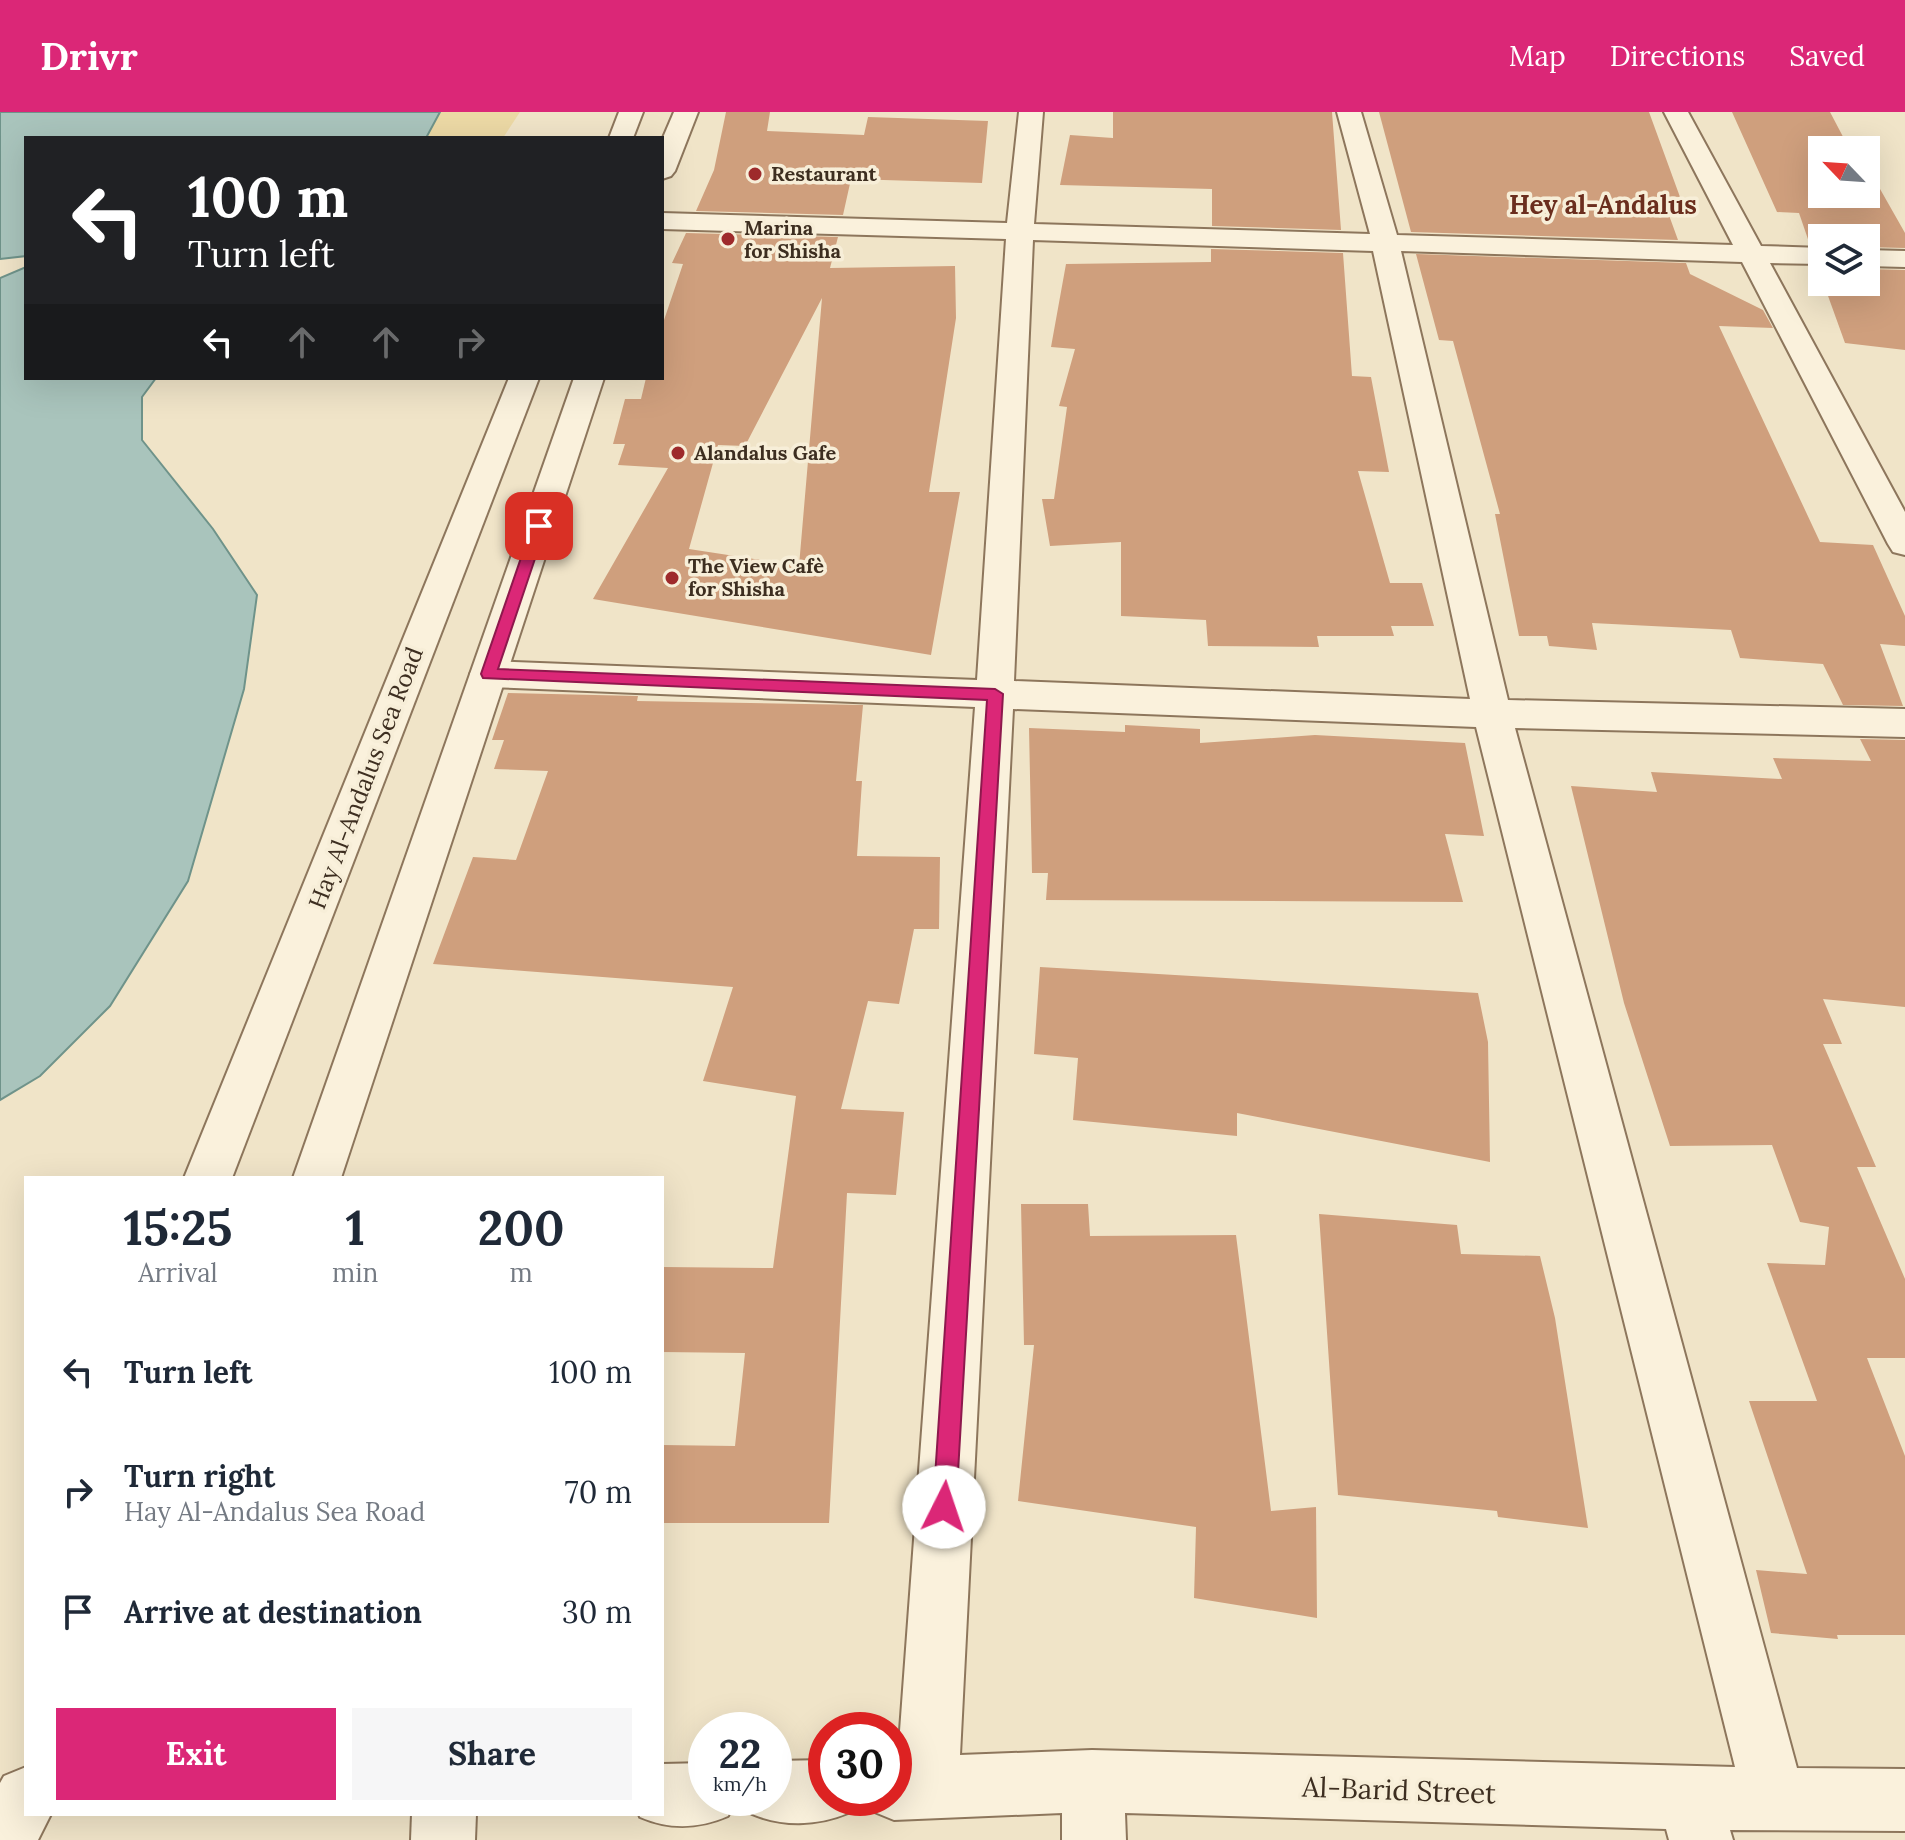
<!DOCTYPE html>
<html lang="en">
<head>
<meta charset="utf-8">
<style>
  :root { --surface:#fff; --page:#f6f6f7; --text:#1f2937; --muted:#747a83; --accent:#db2777 }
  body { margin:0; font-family:Lora,serif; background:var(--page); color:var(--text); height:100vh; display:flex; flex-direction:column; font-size:30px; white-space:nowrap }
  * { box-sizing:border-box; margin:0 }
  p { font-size:26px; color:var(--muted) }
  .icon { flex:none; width:44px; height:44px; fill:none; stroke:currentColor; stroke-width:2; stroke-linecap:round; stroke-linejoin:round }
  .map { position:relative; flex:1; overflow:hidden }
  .drawer { position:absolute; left:24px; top:1064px; width:640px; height:640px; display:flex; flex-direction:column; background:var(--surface); border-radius:0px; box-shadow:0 8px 32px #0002 }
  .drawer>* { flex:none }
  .banner { position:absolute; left:24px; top:24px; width:640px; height:244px; border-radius:0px; box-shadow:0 8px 32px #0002; background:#202124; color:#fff; overflow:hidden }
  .needle { width:52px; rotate:295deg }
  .fabs { position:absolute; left:1808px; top:24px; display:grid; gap:16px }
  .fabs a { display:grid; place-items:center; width:72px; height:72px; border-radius:0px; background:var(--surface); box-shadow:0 8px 32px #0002; font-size:40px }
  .speed { position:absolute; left:688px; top:1600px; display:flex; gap:16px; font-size:40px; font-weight:700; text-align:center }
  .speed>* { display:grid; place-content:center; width:104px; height:104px; border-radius:50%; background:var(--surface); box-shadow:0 8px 32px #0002; line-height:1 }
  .speed small { font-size:20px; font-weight:400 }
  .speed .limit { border:12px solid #d22; background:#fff; color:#111 }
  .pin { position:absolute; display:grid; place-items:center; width:68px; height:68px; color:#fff; margin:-34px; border-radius:16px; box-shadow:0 4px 12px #0006 }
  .me { position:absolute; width:88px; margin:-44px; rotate:4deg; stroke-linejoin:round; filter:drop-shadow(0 0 6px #0008) }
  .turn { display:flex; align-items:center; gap:28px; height:168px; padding:0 32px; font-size:36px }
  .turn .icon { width:104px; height:104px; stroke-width:2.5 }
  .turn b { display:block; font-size:56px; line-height:68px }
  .lanes { display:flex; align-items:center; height:76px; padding:0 32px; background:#0003; justify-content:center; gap:40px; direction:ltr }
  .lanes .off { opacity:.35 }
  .eta { display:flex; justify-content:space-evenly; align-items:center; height:136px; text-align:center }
  .eta b { font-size:48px; font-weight:800; line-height:56px }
  .primary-button { display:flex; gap:16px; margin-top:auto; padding:16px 32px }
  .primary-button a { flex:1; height:92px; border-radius:0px; background:var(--accent); color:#fff; font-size:32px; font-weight:800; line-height:92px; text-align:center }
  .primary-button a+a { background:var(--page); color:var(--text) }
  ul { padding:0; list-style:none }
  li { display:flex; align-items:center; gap:24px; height:120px; padding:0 32px }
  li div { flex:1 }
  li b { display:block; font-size:30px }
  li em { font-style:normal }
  header { display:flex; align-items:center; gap:48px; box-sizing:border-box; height:112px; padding:0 40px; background:var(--accent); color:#fff }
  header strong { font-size:38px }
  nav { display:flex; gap:44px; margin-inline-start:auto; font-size:28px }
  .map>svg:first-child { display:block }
  .sand { fill:#ecd9a5 }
  .water { fill:#a9c4bc; stroke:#6f938a; stroke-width:2 }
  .building { fill:#cf9f7d; fill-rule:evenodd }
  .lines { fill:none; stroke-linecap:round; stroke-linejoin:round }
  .minor-casing { stroke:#8d765c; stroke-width:4 }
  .tertiary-casing { stroke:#8d765c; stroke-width:4 }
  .minor { fill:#faf1dc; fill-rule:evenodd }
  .tertiary { fill:#faf1dc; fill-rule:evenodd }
  .route { fill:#db2777; stroke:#8e194d; stroke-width:2 }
  .poi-dot { fill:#9e2a2b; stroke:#f7eed8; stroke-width:3 }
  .labels { text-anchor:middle; stroke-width:7; stroke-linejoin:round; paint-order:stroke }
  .far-poi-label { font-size:20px; font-weight:bold; fill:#3d2e20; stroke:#f7eed8; text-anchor:start }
  .street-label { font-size:24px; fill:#3d2e20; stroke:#f7eed8 }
  .far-district-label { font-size:26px; font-weight:bold; fill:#6b2e1e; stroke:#f7eed8 }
  .near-street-label { font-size:28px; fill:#3d2e20; stroke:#f7eed8 }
</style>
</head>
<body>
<header>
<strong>Drivr</strong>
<nav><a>Map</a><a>Directions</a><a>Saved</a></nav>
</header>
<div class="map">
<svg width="1905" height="1728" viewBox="0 0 1905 1728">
  <rect width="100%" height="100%" fill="#f0e4c8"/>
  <!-- sand -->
  <polygon class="sand" points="440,0 520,0 503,26 426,26"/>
  <!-- water -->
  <g class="water">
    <polygon points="0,0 440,0 426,26 26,26 26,144 0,147"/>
    <polygon points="26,155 26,266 156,266 142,285 142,328 213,417 257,483 244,577 188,769 110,894 40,964 0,988 0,166"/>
  </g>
  <!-- building -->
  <g class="building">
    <polygon points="726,0 770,0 767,19 864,23 868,5 988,9 982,71 851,67 843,103 696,99 714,58"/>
    <polygon points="1113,0 1332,0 1341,118 1212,114 1212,77 1060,73 1070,23 1113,26"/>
    <polygon points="1379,0 1649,0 1680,85 1662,84 1678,128 1411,120"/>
    <polygon points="1732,0 1830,0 1850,38 1822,38 1822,82 1866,82 1867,54 1905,121 1905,136 1866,135 1866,126 1822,126 1822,133 1810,133 1799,101 1777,100"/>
    <path d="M686 121 838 125 830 156 955 154 956 206 929 380H960L931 543 593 487 668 356 618 353 625 332H613L625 287H641L646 266H662V214L683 152 672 151ZM822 186 799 454 689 437 718 333 745 334Z"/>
    <polygon points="1211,137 1343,141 1352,264 1371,265 1389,360 1358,359 1390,471 1422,471 1434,514 1391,514 1394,524 1317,524 1319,535 1208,534 1206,508 1121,504 1121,430 1050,434 1042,387 1054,387 1067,295 1059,294 1075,237 1051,235 1066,152 1211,150"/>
    <polygon points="1416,142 1686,151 1690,162 1763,198 1773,216 1719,214 1820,430 1873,433 1905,504 1905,534 1880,532 1903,594 1843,593 1823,552 1740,546 1731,518 1592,511 1597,538 1549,534 1547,524 1519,524 1495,402 1500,402 1453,229 1439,228"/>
    <polygon points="1866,157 1905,158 1905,238 1845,231 1823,170 1866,170"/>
    <polygon points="508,581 638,584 637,589 863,593 856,669 862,669 857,744 940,745 939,817 914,817 899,892 868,889 841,997 904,1000 896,1083 847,1081 829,1411 662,1411 662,1333 735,1334 745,1241 662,1240 662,1155 773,1156 796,984 703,969 733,875 433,852 473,745 516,748 548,659 494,657 504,628 492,628"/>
    <polygon points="1125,613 1200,617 1200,631 1315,623 1465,631 1484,724 1445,722 1463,790 1046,788 1048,761 1032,761 1029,616 1125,620"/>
    <polygon points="1860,627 1905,628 1905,895 1823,887 1842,932 1823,932 1876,1055 1857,1055 1905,1167 1905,1246 1867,1246 1905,1344 1905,1523 1837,1523 1838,1527 1771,1521 1756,1458 1807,1462 1749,1289 1817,1289 1767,1151 1825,1153 1829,1115 1800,1110 1772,1033 1670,1034 1624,891 1571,674 1657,680 1651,660 1782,667 1773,646 1871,649"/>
    <polygon points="1040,855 1478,881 1488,930 1490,1050 1237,1001 1237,1024 1073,1008 1078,946 1034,942"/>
    <polygon points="1021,1092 1088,1092 1090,1124 1236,1123 1271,1399 1316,1395 1317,1506 1194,1486 1196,1415 1018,1389 1034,1233 1024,1233"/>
    <polygon points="1319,1102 1457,1113 1461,1142 1540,1144 1555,1206 1588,1416 1498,1405 1497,1399 1338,1383"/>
  </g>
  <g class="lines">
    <!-- minor casing -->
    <g class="minor-casing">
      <g id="minor">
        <path d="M1019 0H1043L1034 112 1370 122 1337 0H1361L1397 123 1733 133 1664 0H1688L1761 134 1822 136V152L1770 151 1905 400V443L1893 440 1888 432 1742 150 1401 139 1508 588 1905 597V625L1515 616 1797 1656 1905 1657V1719L1730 1718 1733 1728H1669L1666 1717 1125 1701 1126 1728H1062V1701L894 1708 872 1699 866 1686H894V1646H898L975 595 489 575 476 571 470 562 476 553 489 549 977 568 1006 127 662 117V101L1007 111ZM1033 128 1373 139 1470 587 1014 569ZM1013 597 1476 615 1735 1655 1092 1638 960 1643Z"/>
        <polygon points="1866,138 1905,139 1905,155 1866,154"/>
        <path d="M826 1648V1686H854L848 1701C817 1714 783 1715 752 1702L745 1686H774V1649Z"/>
        <path d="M706 1651V1686H736L728 1704C698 1717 670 1718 640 1705L639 1702H662V1652Z"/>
      </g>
    </g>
    <!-- tertiary casing -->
    <g class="tertiary-casing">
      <g id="tertiary">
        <polygon points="619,0 643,0 633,26 609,26"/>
        <polygon points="674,0 698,0 675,59 671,64 662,67 662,28"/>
        <polygon points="509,266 539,266 232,1066 184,1066"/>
        <polygon points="574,266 604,266 341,1066 293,1066"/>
        <polygon points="26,1655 26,1702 51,1702 38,1728 0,1728 0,1671 4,1664"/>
        <polygon points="412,1702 476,1702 475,1728 411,1728"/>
      </g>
    </g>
    <!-- minor -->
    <use href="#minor" class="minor"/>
    <!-- tertiary -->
    <use href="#tertiary" class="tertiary"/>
  </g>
  <!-- route -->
  <polygon class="route" points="539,409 546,414 498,557 995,577 1003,582 956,1395 952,1403 944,1406 936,1403 933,1395 987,588 483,566 481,562 532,414"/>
  <!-- markers -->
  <g class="poi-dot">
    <circle cx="755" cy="62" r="8"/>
    <circle cx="728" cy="127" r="8"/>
    <circle cx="678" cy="341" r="8"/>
    <circle cx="672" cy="466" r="8"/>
  </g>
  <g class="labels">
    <!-- far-poi labels -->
    <g class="far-poi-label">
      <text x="771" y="69">Restaurant</text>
      <text x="744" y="123">Marina<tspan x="744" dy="23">for Shisha</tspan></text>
      <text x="694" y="348">Alandalus Gafe</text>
      <text x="688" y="461">The View Cafè<tspan x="688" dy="23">for Shisha</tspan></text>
    </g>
    <!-- street labels -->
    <g class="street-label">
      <text transform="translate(366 666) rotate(-69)" y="8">Hay Al-Andalus Sea Road</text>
    </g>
    <!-- far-district labels -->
    <g class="far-district-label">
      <text x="1603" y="102">Hey al-Andalus</text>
    </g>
    <!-- near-street labels -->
    <g class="near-street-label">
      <text transform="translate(1399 1678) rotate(2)" y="10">Al-Barid Street</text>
    </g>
  </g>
</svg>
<div class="fabs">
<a><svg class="needle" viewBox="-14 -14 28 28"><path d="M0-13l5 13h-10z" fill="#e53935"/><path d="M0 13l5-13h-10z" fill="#747a83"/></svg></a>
<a><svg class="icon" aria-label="layers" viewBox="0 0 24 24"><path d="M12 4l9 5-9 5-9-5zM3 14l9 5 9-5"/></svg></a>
</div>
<div class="speed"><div>22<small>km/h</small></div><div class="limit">30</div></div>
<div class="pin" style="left:539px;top:414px;background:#d93025"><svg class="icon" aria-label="arrive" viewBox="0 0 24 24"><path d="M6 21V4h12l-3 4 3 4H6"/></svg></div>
<svg class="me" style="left:944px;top:1395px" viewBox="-20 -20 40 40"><circle r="19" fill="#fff"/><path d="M0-13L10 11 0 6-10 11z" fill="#db2777"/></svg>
<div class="banner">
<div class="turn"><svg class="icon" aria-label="left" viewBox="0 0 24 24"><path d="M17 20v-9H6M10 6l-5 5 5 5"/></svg><div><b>100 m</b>Turn left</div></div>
<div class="lanes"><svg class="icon" aria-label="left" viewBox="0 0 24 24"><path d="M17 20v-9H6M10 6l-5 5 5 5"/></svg><svg class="icon off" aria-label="ahead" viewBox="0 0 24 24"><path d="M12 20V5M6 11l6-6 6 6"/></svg><svg class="icon off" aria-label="ahead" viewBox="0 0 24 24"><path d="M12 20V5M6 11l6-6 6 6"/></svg><svg class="icon off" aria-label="right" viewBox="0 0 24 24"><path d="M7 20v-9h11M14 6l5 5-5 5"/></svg></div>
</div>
<section class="drawer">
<div class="eta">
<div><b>15:25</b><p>Arrival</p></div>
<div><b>1</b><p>min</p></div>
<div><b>200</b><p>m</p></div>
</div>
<ul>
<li><svg class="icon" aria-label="left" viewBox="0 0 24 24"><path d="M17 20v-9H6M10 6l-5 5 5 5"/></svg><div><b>Turn left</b></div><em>100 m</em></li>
<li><svg class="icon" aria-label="right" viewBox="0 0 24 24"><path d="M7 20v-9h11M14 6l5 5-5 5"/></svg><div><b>Turn right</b><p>Hay Al-Andalus Sea Road</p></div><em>70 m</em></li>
<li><svg class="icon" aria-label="arrive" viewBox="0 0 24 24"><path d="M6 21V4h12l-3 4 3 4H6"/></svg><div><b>Arrive at destination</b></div><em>30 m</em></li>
</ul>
<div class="primary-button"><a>Exit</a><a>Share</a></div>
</section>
</div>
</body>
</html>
